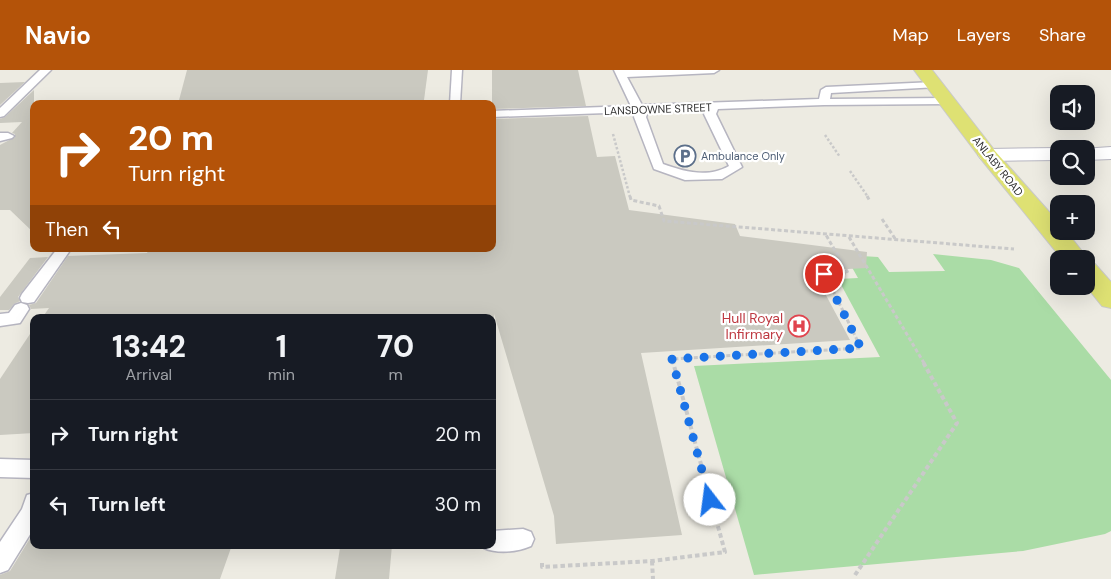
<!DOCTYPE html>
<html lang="en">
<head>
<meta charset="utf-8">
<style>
  :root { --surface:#171b24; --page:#20242c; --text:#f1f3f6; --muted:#9ea1a6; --line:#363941; --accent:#b45309 }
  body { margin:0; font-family:"DM Sans",sans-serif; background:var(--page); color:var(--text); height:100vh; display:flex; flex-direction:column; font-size:19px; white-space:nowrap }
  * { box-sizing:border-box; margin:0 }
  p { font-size:16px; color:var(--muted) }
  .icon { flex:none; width:28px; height:28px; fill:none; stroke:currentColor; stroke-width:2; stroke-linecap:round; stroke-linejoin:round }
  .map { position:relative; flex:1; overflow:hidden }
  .drawer { position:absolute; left:30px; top:244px; width:466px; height:235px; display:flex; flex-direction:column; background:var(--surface); border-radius:10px; box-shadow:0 5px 20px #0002 }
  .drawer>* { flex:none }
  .banner { position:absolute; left:30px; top:30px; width:466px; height:152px; border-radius:10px; box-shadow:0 5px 20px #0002; background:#b45309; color:#fff; overflow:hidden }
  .fabs { position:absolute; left:1050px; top:15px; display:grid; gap:10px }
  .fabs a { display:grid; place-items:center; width:45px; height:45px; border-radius:10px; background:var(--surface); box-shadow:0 5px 20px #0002; font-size:25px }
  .pin { position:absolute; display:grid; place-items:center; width:42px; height:42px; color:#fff; margin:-21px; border:2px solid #fff; border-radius:50%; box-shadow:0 1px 5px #0007 }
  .me { position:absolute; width:55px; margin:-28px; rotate:345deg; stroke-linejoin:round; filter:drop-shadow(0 0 4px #0008) }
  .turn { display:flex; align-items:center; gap:18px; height:105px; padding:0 15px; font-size:22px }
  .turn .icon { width:65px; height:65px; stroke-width:2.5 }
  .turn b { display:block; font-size:35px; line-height:42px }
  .then { display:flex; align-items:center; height:48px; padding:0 15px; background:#0003; gap:10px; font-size:19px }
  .eta { display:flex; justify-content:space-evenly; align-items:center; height:85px; text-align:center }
  .eta b { font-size:30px; font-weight:800; line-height:35px }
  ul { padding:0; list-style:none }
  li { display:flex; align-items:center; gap:15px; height:70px; padding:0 15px; border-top:1px solid var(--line) }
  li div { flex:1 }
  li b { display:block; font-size:19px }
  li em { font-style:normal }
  header { display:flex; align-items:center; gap:30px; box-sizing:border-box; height:70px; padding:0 25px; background:var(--accent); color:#fff }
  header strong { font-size:24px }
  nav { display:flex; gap:28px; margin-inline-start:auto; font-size:18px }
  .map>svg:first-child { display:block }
  .green { fill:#aadca6 }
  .building { fill:#cac9c0 }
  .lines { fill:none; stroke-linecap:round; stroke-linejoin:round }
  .lane-casing { stroke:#b6b5c0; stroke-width:3 }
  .street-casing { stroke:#b6b5c0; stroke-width:2 }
  .primary-casing { stroke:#c9c9c9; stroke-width:2 }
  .path-far2 { stroke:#c9c9c9; stroke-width:2.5; stroke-dasharray:2.5 2; stroke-linecap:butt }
  .path-far1 { stroke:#c9c9c9; stroke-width:3; stroke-dasharray:4 2.5; stroke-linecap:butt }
  .path { stroke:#c9c9c9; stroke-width:4; stroke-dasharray:4.5 3; stroke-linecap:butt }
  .lane { fill:#fff; fill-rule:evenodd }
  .street { fill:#fff; fill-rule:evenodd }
  .primary { fill:#dee173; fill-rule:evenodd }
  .route { stroke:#1a73e8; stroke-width:9; stroke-dasharray:0 16.2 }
  .labels { text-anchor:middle; stroke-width:4.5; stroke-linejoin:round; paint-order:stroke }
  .far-street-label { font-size:11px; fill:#2e2e2e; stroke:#fff }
  .far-service-label { font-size:11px; fill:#4e5e75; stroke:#fff; text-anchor:start }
  .health-label { font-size:14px; fill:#be3a42; stroke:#fff; text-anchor:end }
</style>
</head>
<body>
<header>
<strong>Navio</strong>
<nav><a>Map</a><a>Layers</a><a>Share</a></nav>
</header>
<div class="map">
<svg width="1111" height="509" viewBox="0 0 1111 509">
  <rect width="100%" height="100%" fill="#edebe2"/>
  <!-- green -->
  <polygon class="green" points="933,184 991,190 1019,198 1111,310 1111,461 1105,464 1023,481 754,505 694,296 880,287 838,209 858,208 845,185 878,187 889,202 945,201"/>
  <!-- building -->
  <g class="building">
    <polygon points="187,0 428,0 424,30 313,34 178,34"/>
    <polygon points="492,0 578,0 586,36 492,39"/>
    <polygon points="25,12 0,35 0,13"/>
    <polygon points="34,20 34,163 10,140 0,140 0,75 15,67 15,64 12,63 22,52 0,53 0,49 5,47"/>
    <polygon points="588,46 597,87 615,86 629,140 735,154 740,166 867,182 866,198 813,201 850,270 641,283 682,465 556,474 554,446 494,244 494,248 42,248 49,238 31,239 29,235 36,233 68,186 147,183 149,179 492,179 492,49"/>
    <polygon points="48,187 18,227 20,231 14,234 9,240 0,240 0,227 30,188"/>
    <polygon points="34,258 34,363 0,365 0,309"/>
    <polygon points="34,462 34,475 232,475 220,509 0,509 0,505 10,501"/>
    <polygon points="392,475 389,509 335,509 340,478"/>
  </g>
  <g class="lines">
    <!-- lane casing -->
    <g class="lane-casing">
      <g id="lane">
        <polygon points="40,0 51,0 4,46 0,47 0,38"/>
        <polygon points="452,0 462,0 460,34 450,34"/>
        <path d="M614 0H719L714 3 627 7 642 35 819 29 821 20 826 17 934 12 938 13 939 15 938 17 831 23 830 29 947 28 952 31 947 34 824 35 718 39 716 44 742 97 722 109 685 110 654 99 634 47 635 42 492 47V41L631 36ZM706 40 704 44 729 96C708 108 685 102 663 94L646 47 648 42Z"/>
        <polygon points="0,63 8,63 14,66 12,68 0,71"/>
        <polygon points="57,179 71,179 34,232 28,233 22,232 20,228 22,224"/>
        <polygon points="21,233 27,235 29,239 20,253 0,256 0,244 9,243 15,235"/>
        <polygon points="0,389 34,390 34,408 0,407"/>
        <polygon points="34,423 34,458 8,500 0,503 0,472 22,439 27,425"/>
        <path d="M523 459 531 462 534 469 531 476C517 482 498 484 484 478L483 475H492V461Z"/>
      </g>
    </g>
    <!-- street casing -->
    <g class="street-casing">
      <g id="street">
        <polygon points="1111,77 1111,89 1086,90 1086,79 1082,79"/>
        <polygon points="1059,78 1063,79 1059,79 1059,90 988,91 981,89 978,85 981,81 988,79"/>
      </g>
    </g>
    <!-- primary casing -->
    <g class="primary-casing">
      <polygon id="primary" points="914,0 932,0 995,81 1059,153 1059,161 1066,161 1088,189 1087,192 1095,194 1111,212 1111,238 1102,236 1086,216 1086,189 1062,189 981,89"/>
    </g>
    <!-- path-far2 -->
    <g class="path-far2">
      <polyline points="613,64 630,127"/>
      <polyline points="825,65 840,87"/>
      <polyline points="850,101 868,127"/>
    </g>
    <!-- path-far1 -->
    <g class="path-far1">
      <polyline points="630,126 631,130 659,136 664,151 1014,179"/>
      <polyline points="867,126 870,131"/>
      <polyline points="882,149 896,170"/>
      <polyline points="849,167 924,293"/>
      <polyline points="673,293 672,289 861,278 825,204 848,203 826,165"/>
    </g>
    <!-- path -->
    <g class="path">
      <polyline points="652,491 653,509"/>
      <polyline points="542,493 542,497 652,491 725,482 673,292"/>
      <polyline points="855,505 957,353 923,292"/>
    </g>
    <!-- lane -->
    <use href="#lane" class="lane"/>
    <!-- street -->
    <use href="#street" class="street"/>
    <!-- primary -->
    <use href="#primary" class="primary"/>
  </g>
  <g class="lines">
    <!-- route -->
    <polyline class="route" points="710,430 672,289 861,278 824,204"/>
  </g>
  <!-- icons -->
  <defs>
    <g id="parking-ring" transform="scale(1.125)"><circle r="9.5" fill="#fff" stroke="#5c6f8a" stroke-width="1.5"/><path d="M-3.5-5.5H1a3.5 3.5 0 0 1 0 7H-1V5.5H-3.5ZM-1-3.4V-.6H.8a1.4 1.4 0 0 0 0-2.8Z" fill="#5c6f8a"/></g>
    <g id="hospital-ring" transform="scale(1.125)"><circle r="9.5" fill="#fff" stroke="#e0444e" stroke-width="1.5"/><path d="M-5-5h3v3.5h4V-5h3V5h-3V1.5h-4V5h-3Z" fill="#e0444e"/></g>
  </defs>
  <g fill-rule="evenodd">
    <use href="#parking-ring" x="685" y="86"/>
    <use href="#hospital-ring" x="799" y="256"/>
  </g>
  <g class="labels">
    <!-- far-street labels -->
    <g class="far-street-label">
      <text transform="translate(658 39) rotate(-2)" y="4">LANSDOWNE STREET</text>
      <text transform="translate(998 96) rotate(51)" y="4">ANLABY ROAD</text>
    </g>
    <!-- far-service labels -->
    <g class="far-service-label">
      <text x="701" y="90">Ambulance Only</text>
    </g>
    <!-- health labels -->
    <g class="health-label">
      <text x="783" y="253">Hull Royal<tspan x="783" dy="16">Infirmary</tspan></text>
    </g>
  </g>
</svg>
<div class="fabs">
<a><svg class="icon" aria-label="sound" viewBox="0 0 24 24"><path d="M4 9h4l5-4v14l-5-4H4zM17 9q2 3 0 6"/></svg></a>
<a><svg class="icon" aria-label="search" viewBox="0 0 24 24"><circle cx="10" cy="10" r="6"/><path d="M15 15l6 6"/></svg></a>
<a>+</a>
<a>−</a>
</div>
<div class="pin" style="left:824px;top:204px;background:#d93025"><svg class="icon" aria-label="arrive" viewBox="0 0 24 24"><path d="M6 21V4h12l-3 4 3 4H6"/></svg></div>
<svg class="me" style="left:710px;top:430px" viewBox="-20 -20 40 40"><circle r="19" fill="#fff"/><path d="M0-13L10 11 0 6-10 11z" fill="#1a73e8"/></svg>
<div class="banner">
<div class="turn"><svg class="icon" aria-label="right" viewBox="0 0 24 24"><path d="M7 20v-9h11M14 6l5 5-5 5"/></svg><div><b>20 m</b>Turn right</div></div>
<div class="then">Then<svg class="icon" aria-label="left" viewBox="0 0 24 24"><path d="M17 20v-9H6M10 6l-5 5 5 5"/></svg></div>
</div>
<section class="drawer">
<div class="eta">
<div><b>13:42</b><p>Arrival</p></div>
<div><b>1</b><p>min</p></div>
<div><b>70</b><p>m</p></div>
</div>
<ul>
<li><svg class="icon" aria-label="right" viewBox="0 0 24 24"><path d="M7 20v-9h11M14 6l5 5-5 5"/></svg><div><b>Turn right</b></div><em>20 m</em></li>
<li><svg class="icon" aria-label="left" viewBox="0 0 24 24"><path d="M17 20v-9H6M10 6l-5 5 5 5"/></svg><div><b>Turn left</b></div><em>30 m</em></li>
</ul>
</section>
</div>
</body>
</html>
